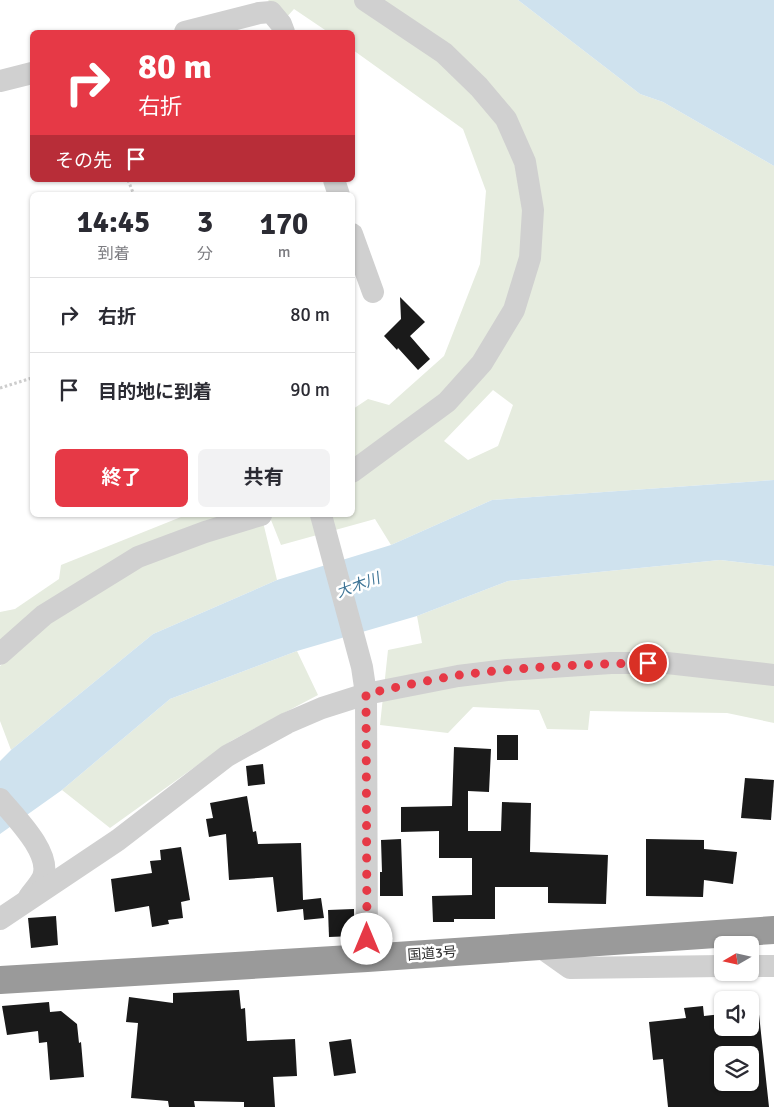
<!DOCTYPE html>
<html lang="ja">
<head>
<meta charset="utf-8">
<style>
  :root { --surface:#fff; --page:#f2f2f3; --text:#2b2b33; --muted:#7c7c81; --line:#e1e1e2; --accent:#e63946 }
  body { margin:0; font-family:Signika,"Noto Sans JP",sans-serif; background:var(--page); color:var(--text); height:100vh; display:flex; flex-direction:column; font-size:19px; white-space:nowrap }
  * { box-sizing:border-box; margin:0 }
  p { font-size:16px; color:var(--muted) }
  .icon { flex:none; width:28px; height:28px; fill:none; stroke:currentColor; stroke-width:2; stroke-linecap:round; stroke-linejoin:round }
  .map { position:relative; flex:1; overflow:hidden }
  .panel { position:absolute; left:30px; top:192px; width:325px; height:325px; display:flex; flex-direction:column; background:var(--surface); border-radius:8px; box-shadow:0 1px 4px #0004 }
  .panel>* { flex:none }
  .hud { position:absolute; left:30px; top:30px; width:325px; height:152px; border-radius:8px; box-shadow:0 1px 4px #0004; background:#e63946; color:#fff; overflow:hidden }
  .needle { width:32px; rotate:261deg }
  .fabs { position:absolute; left:714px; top:936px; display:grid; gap:10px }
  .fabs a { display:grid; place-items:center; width:45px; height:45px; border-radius:8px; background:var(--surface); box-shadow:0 1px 4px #0004; font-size:25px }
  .pin { position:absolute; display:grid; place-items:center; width:42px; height:42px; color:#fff; margin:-21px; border:2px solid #fff; border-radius:50%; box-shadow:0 1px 5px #0007 }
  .me { position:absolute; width:55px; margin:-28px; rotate:0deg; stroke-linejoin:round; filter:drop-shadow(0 0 4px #0008) }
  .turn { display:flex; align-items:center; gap:18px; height:105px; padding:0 25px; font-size:22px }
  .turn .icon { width:65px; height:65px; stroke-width:2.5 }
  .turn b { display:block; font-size:35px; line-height:42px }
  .then { display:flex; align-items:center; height:48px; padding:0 25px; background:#0003; gap:10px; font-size:19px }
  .eta { display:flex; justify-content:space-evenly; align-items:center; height:85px; text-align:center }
  .eta b { font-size:30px; font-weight:700; line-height:35px }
  .button { display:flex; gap:10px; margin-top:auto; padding:10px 25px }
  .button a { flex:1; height:58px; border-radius:8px; background:var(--accent); color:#fff; font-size:20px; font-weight:700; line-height:58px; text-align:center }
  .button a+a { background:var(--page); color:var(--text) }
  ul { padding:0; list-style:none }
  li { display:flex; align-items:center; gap:15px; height:75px; padding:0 25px; border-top:1px solid var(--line) }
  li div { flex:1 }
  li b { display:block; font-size:19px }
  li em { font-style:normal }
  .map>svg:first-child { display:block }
  .green { fill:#e6ecdf; fill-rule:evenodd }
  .water { fill:#cfe2ee }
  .building { fill:#1a1a1a; fill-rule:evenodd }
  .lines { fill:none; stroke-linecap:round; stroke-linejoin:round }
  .path { stroke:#cdcdcd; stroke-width:3; stroke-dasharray:2.5 2.5; stroke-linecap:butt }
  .minor { stroke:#d0d0d0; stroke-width:22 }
  .highway { stroke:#9a9a9a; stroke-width:28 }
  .route { stroke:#e63946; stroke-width:9; stroke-dasharray:0 16.2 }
  .labels { text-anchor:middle; stroke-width:5; stroke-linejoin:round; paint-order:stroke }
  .street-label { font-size:14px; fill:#333; stroke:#fff }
  .water-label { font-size:15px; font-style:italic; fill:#3f7597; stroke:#fff }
</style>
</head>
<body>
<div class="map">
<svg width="774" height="1107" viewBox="0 0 774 1107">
  <rect width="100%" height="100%" fill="#fff"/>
  <!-- green -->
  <g class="green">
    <path d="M268 0H518L640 94 663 102 774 166V480L492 500 391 545 375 519 281 545 269 515H352L353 409 368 399 389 405 444 356 480 264 486 191 463 129 353 50 352 32H328L294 9 285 19ZM493 390 513 405 498 446 468 460 444 441Z"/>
    <polygon points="186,515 241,515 0,641 0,612 15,609 59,579 61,565"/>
    <polygon points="263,522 277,580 153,634 11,750 0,721 0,666 50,618 143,557"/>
    <polygon points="720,560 774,566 774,723 727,713 590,711 588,730 547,729 539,710 473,707 448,733 380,725 388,650 422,643 417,616 508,581"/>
    <polygon points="297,651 318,695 231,741 110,828 62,790 170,699"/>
  </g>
  <!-- water -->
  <g class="water">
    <polygon points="518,0 774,0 774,166 663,102 640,94"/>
    <polygon points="774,480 774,566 720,560 508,581 417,616 297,651 170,699 62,790 0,834 0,761 11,750 153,634 277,580 391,545 492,500"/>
  </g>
  <!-- building -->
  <g class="building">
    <polygon points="400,297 425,322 410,336 430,359 418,370 398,348 397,350 384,336 401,319"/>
    <rect x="497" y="735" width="21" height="25"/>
    <polygon points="454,747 491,749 489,792 468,791 468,831 501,831 502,802 531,803 530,852 608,855 606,904 548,903 548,887 495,887 495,919 454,919 454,922 433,922 432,896 472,895 472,858 439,858 439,831 401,832 401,807 452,806"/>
    <polygon points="263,764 265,784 248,786 246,766"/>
    <polygon points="745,778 774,780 771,820 741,818"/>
    <polygon points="247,796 253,832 256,831 258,844 301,843 303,900 321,898 324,918 304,920 303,909 277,912 273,877 229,880 226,834 209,837 206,819 213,818 210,803"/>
    <polygon points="401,839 403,896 380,896 380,872 382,872 381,840"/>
    <polygon points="646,839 704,840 704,849 737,852 733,884 704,880 703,897 646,896"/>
    <polygon points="181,847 190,900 181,902 183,918 168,920 169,924 152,927 149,906 115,912 111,879 152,873 150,861 161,860 160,850"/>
    <polygon points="354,909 354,936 329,937 328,910"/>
    <polygon points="56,916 58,945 31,948 28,918"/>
    <polygon points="239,990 241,1009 245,1008 247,1041 295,1039 297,1076 273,1077 275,1107 244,1107 244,1102 194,1101 195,1107 169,1107 168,1101 131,1098 138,1023 126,1022 129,997 173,1003 173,993"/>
    <path d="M757 996 769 1107H668L663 1059 653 1060 649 1022 686 1018 684 1008 703 1006 704 1016 722 1014V1028H750V1000H733V998ZM722 1055H750V1082H722Z"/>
    <polygon points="49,1002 50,1012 61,1011 77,1024 79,1043 81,1042 84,1077 50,1080 47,1042 39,1043 38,1031 7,1035 2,1006"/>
    <polygon points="351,1039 356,1073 334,1076 329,1042"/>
  </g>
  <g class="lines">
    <!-- path -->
    <g class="path">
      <polyline points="128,180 134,195"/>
      <polyline points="0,388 32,378"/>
    </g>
    <!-- minor -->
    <g class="minor">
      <polyline points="185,32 259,13 271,12 281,24 284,32"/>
      <polyline points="0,81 32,73"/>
      <polyline points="334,180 339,195"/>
      <polyline points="352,234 373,292"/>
      <polyline points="352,472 447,402 482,363 514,310 530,258 533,210 525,162 506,119 479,87 444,53 365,0"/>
      <polyline points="321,515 362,667 366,694 367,958"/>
      <polyline points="0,654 44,615 138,557 205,532 261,515"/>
      <path d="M0 799C15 817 52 853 43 877 40 884 33 891 29 897"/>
      <polyline points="0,919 118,840 227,756 287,723 322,708 366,694 458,676 507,670 611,663 667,663 774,675"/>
      <polyline points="539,946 570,968 722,966"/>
      <polyline points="750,966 774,966"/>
    </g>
    <!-- highway -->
    <polyline class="highway" points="0,980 367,958 774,930"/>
  </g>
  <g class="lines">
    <!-- route -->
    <path class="route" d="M367 939 366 694C397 687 429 680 460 675 522 667 586 664 648 663"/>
  </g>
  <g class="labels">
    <!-- street labels -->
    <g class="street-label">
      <text transform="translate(432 953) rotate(-4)" y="5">国道3号</text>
    </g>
    <!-- water labels -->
    <g class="water-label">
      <text transform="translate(358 585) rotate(-20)" y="5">大木川</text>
    </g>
  </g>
</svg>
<div class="fabs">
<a><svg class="needle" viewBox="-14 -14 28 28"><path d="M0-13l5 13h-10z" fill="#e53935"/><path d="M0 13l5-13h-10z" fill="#7c7c81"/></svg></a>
<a><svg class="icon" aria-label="sound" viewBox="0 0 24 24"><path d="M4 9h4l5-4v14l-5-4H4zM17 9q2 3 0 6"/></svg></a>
<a><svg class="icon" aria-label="layers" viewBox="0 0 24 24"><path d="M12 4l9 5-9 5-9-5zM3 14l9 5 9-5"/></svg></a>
</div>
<div class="pin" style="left:648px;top:663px;background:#d93025"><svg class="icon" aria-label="arrive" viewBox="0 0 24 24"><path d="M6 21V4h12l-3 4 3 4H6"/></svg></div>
<svg class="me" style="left:367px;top:939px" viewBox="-20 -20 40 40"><circle r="19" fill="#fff"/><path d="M0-13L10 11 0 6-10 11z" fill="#e63946"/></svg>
<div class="hud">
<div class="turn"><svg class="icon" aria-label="right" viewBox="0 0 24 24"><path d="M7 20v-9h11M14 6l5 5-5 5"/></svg><div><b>80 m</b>右折</div></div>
<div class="then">その先<svg class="icon" aria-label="arrive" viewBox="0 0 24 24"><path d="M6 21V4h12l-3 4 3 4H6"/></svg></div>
</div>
<section class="panel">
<div class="eta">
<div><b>14:45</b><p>到着</p></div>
<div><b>3</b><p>分</p></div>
<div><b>170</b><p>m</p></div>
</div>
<ul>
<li><svg class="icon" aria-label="right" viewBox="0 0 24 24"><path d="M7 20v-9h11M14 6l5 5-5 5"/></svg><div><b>右折</b></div><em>80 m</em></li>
<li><svg class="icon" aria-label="arrive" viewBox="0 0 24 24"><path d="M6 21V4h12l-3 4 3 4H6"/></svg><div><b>目的地に到着</b></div><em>90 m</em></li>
</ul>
<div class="button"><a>終了</a><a>共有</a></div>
</section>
</div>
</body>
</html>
